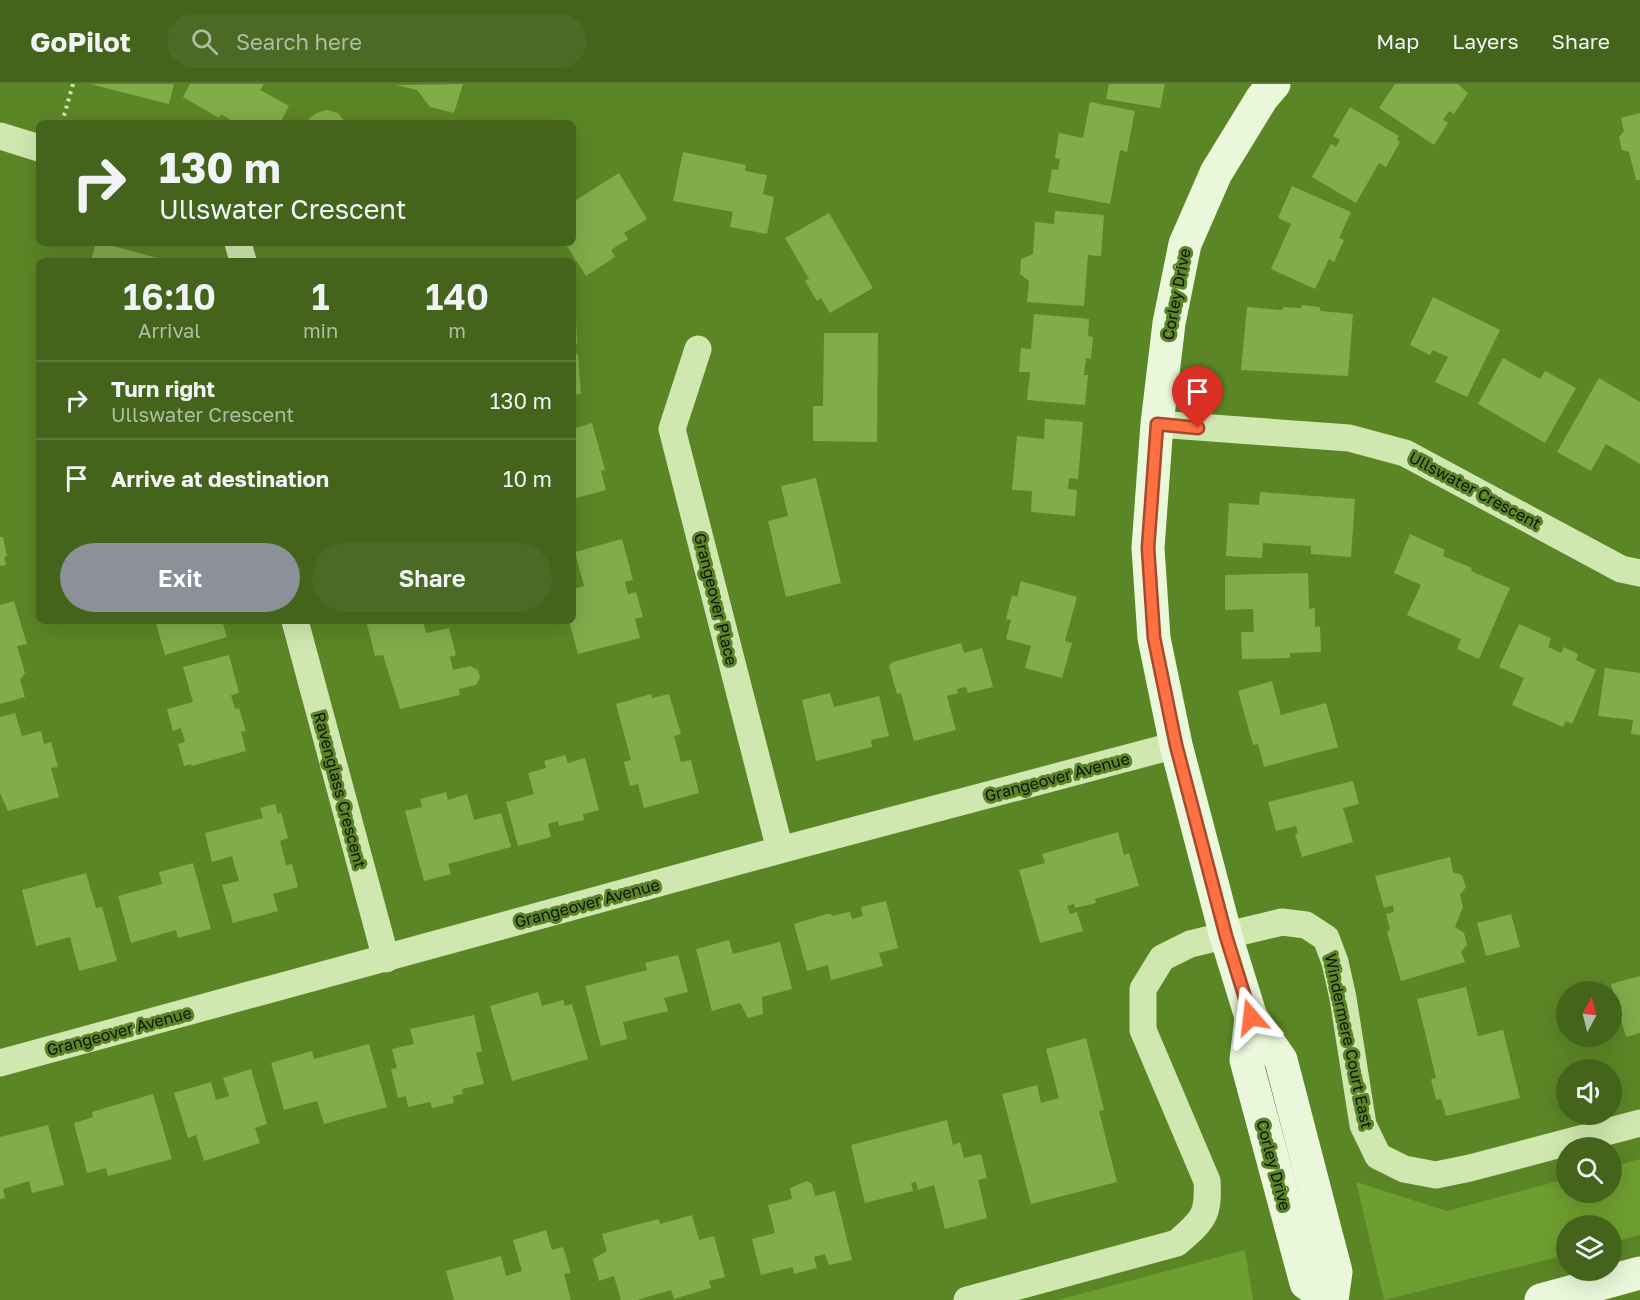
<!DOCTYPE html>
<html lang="en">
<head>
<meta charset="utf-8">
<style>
  :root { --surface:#44641c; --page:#4b6a25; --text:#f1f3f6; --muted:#afbda3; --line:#5c783b; --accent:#8c9099 }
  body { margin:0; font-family:"Golos Text",sans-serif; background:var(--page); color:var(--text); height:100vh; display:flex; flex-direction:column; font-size:22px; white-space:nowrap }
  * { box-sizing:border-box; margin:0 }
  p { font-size:20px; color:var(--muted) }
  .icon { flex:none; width:33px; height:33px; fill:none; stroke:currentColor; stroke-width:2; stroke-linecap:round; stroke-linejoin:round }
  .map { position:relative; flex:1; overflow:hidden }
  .panel { position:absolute; left:36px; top:174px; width:540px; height:366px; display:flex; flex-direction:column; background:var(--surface); border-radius:9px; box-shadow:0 6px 24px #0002 }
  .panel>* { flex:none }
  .banner { position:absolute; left:36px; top:36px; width:540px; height:126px; border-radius:9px; box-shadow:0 6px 24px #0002; background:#44641c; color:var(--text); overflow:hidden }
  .needle { width:39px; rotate:7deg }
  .tools { position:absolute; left:1556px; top:897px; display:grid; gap:12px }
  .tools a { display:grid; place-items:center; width:66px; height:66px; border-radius:50%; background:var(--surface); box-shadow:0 6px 24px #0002; font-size:30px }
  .pin { position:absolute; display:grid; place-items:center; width:51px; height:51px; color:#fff; margin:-62px -26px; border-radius:50% 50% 50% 0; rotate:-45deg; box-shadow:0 0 6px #0007 }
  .pin .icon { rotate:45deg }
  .me { position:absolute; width:66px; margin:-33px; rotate:343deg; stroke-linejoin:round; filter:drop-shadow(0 0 4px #0008) }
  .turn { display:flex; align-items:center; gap:21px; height:126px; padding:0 24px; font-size:27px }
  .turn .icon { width:78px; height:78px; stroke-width:2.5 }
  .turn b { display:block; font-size:42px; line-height:51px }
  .eta { display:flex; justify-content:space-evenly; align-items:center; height:102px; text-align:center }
  .eta b { font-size:36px; font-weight:600; line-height:42px }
  .primary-button { display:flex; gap:12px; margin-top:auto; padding:12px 24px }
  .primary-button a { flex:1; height:69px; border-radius:36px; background:var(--accent); color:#fff; font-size:24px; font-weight:600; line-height:69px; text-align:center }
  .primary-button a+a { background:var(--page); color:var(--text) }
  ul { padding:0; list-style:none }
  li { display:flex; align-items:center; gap:18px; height:78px; padding:0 24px; border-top:2px solid var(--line) }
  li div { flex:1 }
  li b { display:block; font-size:22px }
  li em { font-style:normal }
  header { display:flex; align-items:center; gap:36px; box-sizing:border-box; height:84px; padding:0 30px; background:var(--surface); border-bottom:2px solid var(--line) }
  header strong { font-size:28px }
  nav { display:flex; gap:33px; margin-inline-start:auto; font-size:21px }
  .search { width:420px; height:54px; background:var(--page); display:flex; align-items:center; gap:15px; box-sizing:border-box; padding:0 21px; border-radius:33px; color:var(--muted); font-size:22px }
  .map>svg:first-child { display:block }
  .green { fill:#6e9e30 }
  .building { fill:#81ac4a }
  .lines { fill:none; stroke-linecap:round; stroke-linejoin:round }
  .path { stroke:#d0e8b0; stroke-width:4; stroke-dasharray:3 4.5; stroke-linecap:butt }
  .street { stroke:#d0e8b0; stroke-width:27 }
  .secondary { stroke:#eaf7da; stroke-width:33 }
  .route-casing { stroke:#a6492c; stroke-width:15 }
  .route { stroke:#ff7043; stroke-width:10 }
  .labels { text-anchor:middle; stroke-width:6; stroke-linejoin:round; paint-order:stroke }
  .street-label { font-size:16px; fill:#111; stroke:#5b8625 }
</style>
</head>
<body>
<header>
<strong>GoPilot</strong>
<div class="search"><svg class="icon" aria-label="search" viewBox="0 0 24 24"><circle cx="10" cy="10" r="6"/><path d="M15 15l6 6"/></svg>Search here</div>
<nav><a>Map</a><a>Layers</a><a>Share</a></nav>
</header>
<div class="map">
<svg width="1640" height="1216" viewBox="0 0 1640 1216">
  <rect width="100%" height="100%" fill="#5b8625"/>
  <!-- green -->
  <g class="green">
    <polygon points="1640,1075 1640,1151 1611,1159 1611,1142 1566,1142 1566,1171 1384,1216 1356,1098 1447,1127 1566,1095 1566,1108 1611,1108 1611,1083"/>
    <polygon points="1245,1166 1253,1216 1058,1216"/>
  </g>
  <!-- building -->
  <g class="building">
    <polygon points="90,0 174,0 169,20"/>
    <polygon points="190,0 264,0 260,6 289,22 280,39 235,39 221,30 219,34 183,13"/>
    <polygon points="463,0 454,29 430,23 417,6 396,1"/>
    <polygon points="1109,0 1165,0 1160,24 1106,15"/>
    <polygon points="1395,0 1458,0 1468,9 1454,30 1449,27 1443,36 1448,39 1434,61 1379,24"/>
    <polygon points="1090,18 1135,27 1127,68 1120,66 1110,120 1048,108 1052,85 1058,86 1060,75 1055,74 1059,49 1083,54"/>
    <polygon points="1350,23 1399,52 1397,56 1400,58 1386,83 1379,79 1356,119 1312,93 1331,60 1336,63 1340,56 1333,52"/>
    <polygon points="327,26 338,29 346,39 305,39 316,29"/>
    <polygon points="1640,29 1640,96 1636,96 1629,68 1622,66 1619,53 1624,47 1621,34"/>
    <polygon points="683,68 746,81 745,87 767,91 763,110 774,113 767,150 730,143 733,128 673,117"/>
    <polygon points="619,89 647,135 624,149 628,155 611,166 615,173 586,192 565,159 573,159 573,118"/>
    <polygon points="1292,102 1351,128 1339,154 1344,156 1334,178 1329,175 1315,205 1271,185 1291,140 1278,134"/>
    <polygon points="1055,127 1104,131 1101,172 1088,171 1084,222 1027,218 1029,197 1020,190 1021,175 1033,170 1035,138 1054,140"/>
    <polygon points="829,129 873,204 830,229 821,214 817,217 805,197 809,195 785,154"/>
    <polygon points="96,159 102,159 168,177 91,177"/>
    <polygon points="1433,213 1500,246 1467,313 1435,298 1448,273 1433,266 1430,271 1410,261"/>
    <polygon points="1302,221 1320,223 1320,227 1353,230 1348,292 1241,286 1247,223 1282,226 1283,223 1301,224"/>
    <polygon points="1034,230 1089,235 1088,252 1093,253 1091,275 1086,274 1084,291 1088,291 1085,321 1027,316 1030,288 1019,288 1021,264 1031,265"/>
    <polygon points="573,234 576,234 577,260 573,260"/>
    <polygon points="824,249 878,249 877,358 813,357 813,322 823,322"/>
    <polygon points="578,270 581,310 573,311 573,271"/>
    <polygon points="1503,274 1540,295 1545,287 1576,304 1545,359 1478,320"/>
    <polygon points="1599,294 1640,318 1640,380 1606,360 1591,387 1557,368"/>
    <polygon points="1045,335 1083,338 1078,395 1069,394 1068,405 1077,406 1075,432 1031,428 1032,407 1012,406 1017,352 1044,355"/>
    <polygon points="592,339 605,386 601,387 606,406 573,415 573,345"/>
    <polygon points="816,394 841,499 786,513 768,437 788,432 781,402"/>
    <polygon points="1260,408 1355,415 1351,473 1311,470 1311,462 1263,459 1262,474 1226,472 1229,419 1259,421"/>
    <polygon points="1410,450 1445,466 1443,472 1472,484 1471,487 1510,504 1479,575 1457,565 1461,555 1407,531 1421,501 1394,489"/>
    <polygon points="0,453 3,453 7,472 4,473 6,481 0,482"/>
    <polygon points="622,455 633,496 625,498 628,510 636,508 643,533 635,535 640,554 578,570 569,537 573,537 573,505 584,502 575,468"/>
    <polygon points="1308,489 1309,525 1315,524 1315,543 1320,542 1321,568 1290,569 1290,574 1242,575 1241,548 1254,548 1253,525 1225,526 1225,491"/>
    <polygon points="1021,497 1077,513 1065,557 1072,559 1062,594 1025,584 1031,562 1006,555 1011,536 1006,535 1012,511 1017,513"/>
    <polygon points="14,517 27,560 17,562 25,589 20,596 25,613 0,620 0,521"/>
    <polygon points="166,537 222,537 227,553 165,571 156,540"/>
    <polygon points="366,537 423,537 426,549 449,544 456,571 450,573 453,586 470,582 478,586 480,594 476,601 459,605 460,611 400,625 383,571 375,572"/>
    <polygon points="1519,540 1551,554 1548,563 1561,569 1564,563 1578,570 1576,576 1596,586 1572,640 1566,637 1563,643 1512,621 1524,594 1499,583"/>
    <polygon points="961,559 964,569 982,564 993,603 968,609 966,603 957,605 958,609 947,612 956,646 914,657 901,609 897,610 889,582 893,578"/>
    <polygon points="229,571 239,609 231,611 235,625 239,624 246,647 241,648 246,667 191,682 191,680 184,682 178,660 185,658 181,644 173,647 167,625 193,618 183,583"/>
    <polygon points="1605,584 1640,589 1640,651 1631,650 1633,636 1598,632"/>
    <polygon points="1272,597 1281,631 1326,619 1338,663 1264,683 1258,660 1253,661 1238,607"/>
    <polygon points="830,609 834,623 879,612 889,652 871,656 872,663 816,677 802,616"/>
    <polygon points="651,610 652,614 669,610 681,650 674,652 681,678 691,676 699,709 644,724 638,700 630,702 624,678 631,676 616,620"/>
    <polygon points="15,629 22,652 41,647 44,660 51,658 58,683 51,684 59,713 8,727 0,709 0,633"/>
    <polygon points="565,671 568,679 585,674 599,726 583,730 584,736 559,742 558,737 548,740 551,753 518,762 506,718 534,710 528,689 546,684 544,677"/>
    <polygon points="1353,697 1359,720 1343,724 1353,758 1302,773 1295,750 1298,749 1296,742 1276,747 1268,718"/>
    <polygon points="446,708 448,716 467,710 474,736 501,729 511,763 448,780 451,790 424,797 405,727 422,723 420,715"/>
    <polygon points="275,720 278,730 281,728 288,754 280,757 286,781 292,780 298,803 273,810 278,827 233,839 222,801 239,797 232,772 212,778 205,749 263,734 260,724"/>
    <polygon points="1118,748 1124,771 1129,769 1139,802 1095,815 1096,819 1075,824 1074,820 1067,822 1070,830 1077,828 1083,847 1040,859 1019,786 1045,779 1042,770"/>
    <polygon points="1450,773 1453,788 1462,791 1466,803 1460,811 1463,823 1455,843 1464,849 1467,861 1461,868 1465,878 1401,897 1387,848 1390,845 1386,830 1394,828 1393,821 1384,824 1375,792"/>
    <polygon points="193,779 211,845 178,854 176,846 131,859 118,812 162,800 159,788"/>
    <polygon points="86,789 96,824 102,823 117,877 79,887 70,853 36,862 22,806"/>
    <polygon points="886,817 898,864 879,869 883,882 831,896 828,881 807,887 794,840 827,830 831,830 832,832 850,828 852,835 863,832 861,823"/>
    <polygon points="1511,830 1520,863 1486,872 1477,839"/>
    <polygon points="729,856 733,870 780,858 792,905 762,913 763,930 748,934 740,919 712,927 696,865"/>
    <polygon points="678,871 688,908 664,914 668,927 623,938 627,955 601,962 585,902 647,886 645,879"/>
    <polygon points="1640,892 1640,949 1626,953 1611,900"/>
    <polygon points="1466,903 1478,952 1503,946 1520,1014 1446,1032 1441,1015 1436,1016 1431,995 1436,994 1417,915"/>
    <polygon points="538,908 542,922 563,916 565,922 572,920 588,975 512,997 490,922"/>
    <polygon points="474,931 482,967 476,969 484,1000 462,1005 463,1010 453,1012 454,1019 432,1024 430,1018 408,1023 406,1012 398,1014 391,985 397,984 392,965 414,960 410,945"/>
    <polygon points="1086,954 1104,1026 1099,1027 1117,1098 1031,1120 1002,1010 1037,1001 1041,1019 1059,1014 1046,965"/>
    <polygon points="369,960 387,1023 324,1040 317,1017 284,1026 271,979 312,967 314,975"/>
    <polygon points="251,985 267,1040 255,1044 260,1059 204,1077 196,1051 188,1054 174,1009 211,998 216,1016 229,1012 223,994"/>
    <polygon points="153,1010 172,1075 108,1092 106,1084 87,1089 74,1039 93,1033 92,1028"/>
    <polygon points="947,1036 953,1061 960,1058 964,1074 981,1070 987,1094 978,1096 987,1134 945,1145 934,1101 918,1106 916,1098 911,1099 913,1107 865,1119 851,1061"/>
    <polygon points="48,1041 64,1101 32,1109 29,1097 3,1105 5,1114 0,1115 0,1053"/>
    <polygon points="807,1097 812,1100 815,1112 835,1107 852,1176 829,1181 825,1170 814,1173 817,1184 794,1190 793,1183 761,1191 752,1155 775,1149 768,1121 792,1115 790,1104"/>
    <polygon points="692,1131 699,1156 714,1152 725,1193 709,1197 711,1204 674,1215 671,1206 637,1216 621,1216 614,1192 599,1197 593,1175 607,1167 602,1150 658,1135 660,1140"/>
    <polygon points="546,1146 552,1166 563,1163 571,1189 564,1190 571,1216 454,1216 446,1187 501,1172 506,1192 522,1187 513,1156"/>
  </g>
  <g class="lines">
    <!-- path -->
    <polyline class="path" points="62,39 73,0"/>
    <!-- street -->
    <g class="street">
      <polyline points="0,52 39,64"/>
      <polyline points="238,159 243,177"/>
      <polyline points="698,265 672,345 780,766"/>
      <polyline points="1157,340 1349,354 1405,369 1621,485 1640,489"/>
      <polyline points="295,537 386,875"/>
      <polyline points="0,979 780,766 1176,661"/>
      <path d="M967 1216 1177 1159C1203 1136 1209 1132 1207 1097L1143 946V905L1162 874 1190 860 1282 838 1306 841 1326 854 1335 878 1343 914 1363 1041 1378 1072 1404 1085 1436 1091 1470 1084 1640 1039"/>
    </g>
    <!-- secondary -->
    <g class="secondary">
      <polyline points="1274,0 1262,14 1216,89 1185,160 1169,239 1157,340 1148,464 1154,554 1176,661 1226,852 1251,933 1281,976 1336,1188 1332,1216"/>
      <polyline points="1251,933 1246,976 1306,1199 1330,1216"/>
      <polyline points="1541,1216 1640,1189"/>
    </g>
  </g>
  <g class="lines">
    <!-- route casing -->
    <g class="route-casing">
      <polyline id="route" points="1198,344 1157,340 1148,464 1154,554 1176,661 1226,852 1251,933"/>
    </g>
    <!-- route -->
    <use href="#route" class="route"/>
  </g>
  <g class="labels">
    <!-- street labels -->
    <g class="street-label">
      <text transform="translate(1176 210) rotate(-79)" y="6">Corley Drive</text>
      <text transform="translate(1475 406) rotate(28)" y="6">Ullswater Crescent</text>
      <text transform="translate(716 515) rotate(76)" y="6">Grangeover Place</text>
      <text transform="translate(1057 693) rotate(-15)" y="6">Grangeover Avenue</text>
      <text transform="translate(340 706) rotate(75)" y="6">Ravenglass Crescent</text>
      <text transform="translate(587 819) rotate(-15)" y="6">Grangeover Avenue</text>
      <text transform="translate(119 947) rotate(-15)" y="6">Grangeover Avenue</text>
      <text transform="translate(1349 957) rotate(78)" y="6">Windermere Court East</text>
      <text transform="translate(1274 1081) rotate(75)" y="6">Corley Drive</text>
    </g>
  </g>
</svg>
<div class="tools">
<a><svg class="needle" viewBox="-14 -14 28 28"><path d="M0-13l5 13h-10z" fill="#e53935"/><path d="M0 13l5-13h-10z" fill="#afbda3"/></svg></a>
<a><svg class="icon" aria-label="sound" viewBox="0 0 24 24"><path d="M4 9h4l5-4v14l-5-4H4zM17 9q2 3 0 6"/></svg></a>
<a><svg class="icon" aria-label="search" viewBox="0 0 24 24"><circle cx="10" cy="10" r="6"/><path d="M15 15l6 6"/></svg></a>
<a><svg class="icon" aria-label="layers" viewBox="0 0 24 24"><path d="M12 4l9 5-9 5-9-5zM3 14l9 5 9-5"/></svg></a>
</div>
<div class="pin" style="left:1198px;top:344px;background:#d93025"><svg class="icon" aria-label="arrive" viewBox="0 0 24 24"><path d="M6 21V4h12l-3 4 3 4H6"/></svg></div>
<svg class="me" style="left:1251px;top:933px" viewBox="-20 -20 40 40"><path d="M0-17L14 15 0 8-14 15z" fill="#ff7043" stroke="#fff" stroke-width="4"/></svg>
<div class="banner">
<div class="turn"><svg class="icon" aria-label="right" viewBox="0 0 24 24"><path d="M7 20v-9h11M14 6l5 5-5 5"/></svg><div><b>130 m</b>Ullswater Crescent</div></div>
</div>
<section class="panel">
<div class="eta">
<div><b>16:10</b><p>Arrival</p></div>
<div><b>1</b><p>min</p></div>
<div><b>140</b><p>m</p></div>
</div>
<ul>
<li><svg class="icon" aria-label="right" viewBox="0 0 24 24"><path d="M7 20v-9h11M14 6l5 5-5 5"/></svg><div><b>Turn right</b><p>Ullswater Crescent</p></div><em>130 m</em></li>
<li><svg class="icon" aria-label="arrive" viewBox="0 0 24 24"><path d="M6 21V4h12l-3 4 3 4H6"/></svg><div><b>Arrive at destination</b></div><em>10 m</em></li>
</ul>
<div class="primary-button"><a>Exit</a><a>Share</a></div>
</section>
</div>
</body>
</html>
